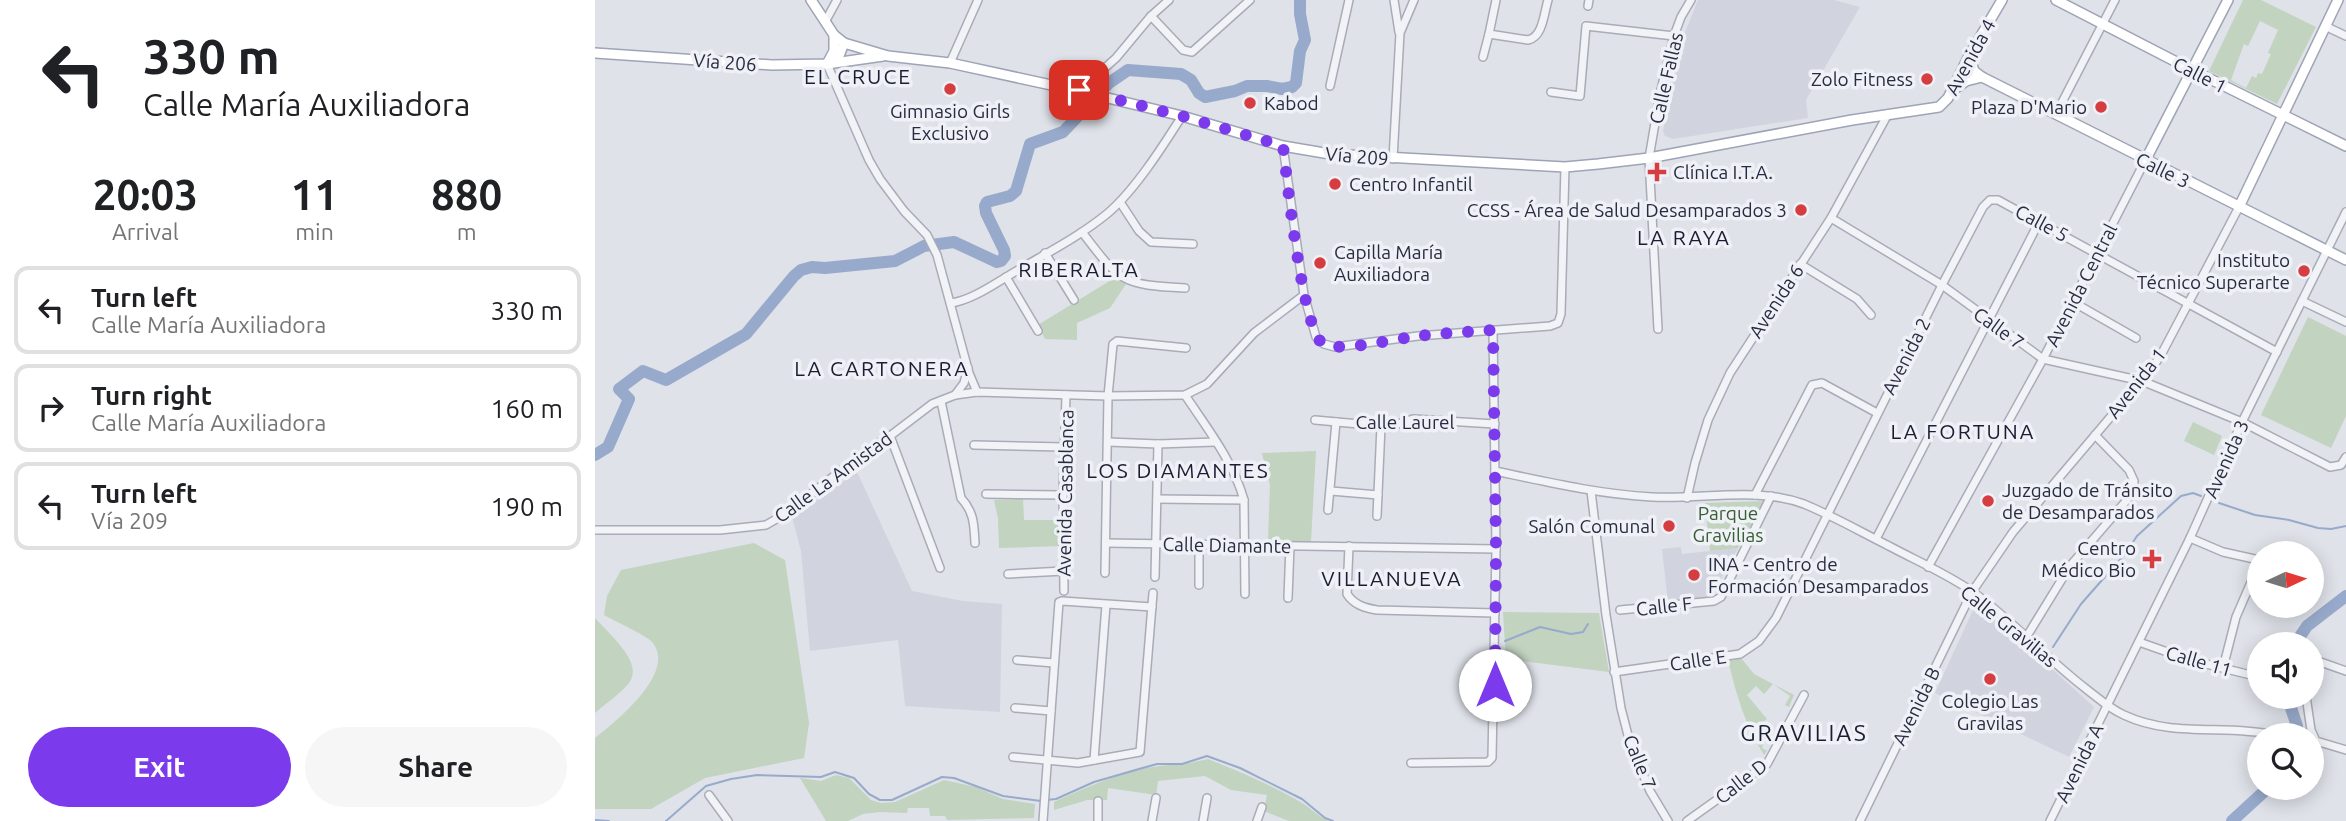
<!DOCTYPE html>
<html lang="en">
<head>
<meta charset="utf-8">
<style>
  :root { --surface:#fff; --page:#f6f6f6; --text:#202124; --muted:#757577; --line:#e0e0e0; --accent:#7c3aed }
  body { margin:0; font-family:Ubuntu,sans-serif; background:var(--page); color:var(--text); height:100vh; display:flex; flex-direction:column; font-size:26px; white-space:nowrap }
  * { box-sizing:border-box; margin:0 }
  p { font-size:23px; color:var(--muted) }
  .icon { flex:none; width:38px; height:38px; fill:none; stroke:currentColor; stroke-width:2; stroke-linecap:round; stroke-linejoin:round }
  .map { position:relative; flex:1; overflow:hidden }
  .side { display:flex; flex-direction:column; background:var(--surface); width:595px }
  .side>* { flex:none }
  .banner { background:#fff; color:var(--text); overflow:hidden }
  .needle { width:46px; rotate:86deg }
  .tools { position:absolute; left:1652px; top:541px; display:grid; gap:14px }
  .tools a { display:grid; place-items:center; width:77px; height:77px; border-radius:50%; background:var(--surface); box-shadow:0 4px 18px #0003; font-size:35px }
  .pin { position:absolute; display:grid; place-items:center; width:60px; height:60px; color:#fff; margin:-30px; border-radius:14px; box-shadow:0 4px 10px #0006 }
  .me { position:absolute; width:77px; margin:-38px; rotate:0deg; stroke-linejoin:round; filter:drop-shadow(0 0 5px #0008) }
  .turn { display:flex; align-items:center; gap:24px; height:147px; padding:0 28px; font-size:32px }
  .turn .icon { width:91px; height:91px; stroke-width:2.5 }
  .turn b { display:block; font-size:49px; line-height:60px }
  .eta { display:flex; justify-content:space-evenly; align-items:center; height:119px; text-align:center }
  .eta b { font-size:42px; font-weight:700; line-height:49px }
  .button { display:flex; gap:14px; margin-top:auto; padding:14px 28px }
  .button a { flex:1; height:80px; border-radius:42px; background:var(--accent); color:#fff; font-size:28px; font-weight:700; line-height:80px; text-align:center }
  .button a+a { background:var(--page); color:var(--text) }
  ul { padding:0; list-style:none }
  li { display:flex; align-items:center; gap:21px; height:88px; margin:0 14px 10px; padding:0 14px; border:4px solid var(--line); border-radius:14px }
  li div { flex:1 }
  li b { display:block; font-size:26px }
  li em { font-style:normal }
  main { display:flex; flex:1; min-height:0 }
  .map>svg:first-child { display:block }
  .built { fill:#d1d4de }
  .green { fill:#c2d3c0; fill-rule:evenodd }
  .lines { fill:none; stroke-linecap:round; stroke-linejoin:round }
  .stream { stroke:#98aacb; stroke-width:2 }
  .river { stroke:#98aacb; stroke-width:12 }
  .minor-casing { stroke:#a8acb7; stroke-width:10 }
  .major-casing { stroke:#9ea4b5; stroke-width:12 }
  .minor { stroke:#f2f3f7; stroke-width:7 }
  .major { stroke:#fff; stroke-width:9 }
  .route { stroke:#7c3aed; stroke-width:12; stroke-dasharray:0 21.6 }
  .poi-dot { fill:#d53d40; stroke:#eff1f7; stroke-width:2.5 }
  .labels { text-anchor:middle; stroke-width:7; stroke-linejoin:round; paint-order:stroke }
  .street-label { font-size:19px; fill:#272d41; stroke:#eff1f7 }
  .poi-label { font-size:19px; fill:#272d41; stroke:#eff1f7; text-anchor:end }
  .park-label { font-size:19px; fill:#365e33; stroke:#eff1f7 }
  .neighbourhood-label { font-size:21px; letter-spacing:2px; fill:#191e32; stroke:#eff1f7 }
  .quarter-label { font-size:23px; letter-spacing:2px; fill:#191e32; stroke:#eff1f7 }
</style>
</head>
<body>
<main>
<section class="side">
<div class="banner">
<div class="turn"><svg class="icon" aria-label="left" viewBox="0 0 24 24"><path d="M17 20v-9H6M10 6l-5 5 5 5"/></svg><div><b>330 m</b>Calle María Auxiliadora</div></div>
</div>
<div class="eta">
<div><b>20:03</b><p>Arrival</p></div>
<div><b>11</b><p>min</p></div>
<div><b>880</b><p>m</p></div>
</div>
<ul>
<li><svg class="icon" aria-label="left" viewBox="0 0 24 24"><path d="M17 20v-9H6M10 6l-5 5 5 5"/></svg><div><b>Turn left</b><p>Calle María Auxiliadora</p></div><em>330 m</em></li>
<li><svg class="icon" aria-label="right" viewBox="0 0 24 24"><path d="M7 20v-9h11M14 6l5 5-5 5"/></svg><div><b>Turn right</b><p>Calle María Auxiliadora</p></div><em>160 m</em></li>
<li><svg class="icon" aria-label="left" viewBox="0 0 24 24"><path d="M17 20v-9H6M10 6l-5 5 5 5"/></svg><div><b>Turn left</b><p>Vía 209</p></div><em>190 m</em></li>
</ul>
<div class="button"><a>Exit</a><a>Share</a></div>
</section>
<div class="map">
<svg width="1751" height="821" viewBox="0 0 1751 821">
  <rect width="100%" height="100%" fill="#dfe2e9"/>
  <!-- built -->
  <g class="built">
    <polygon points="1103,0 1239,0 1265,7 1211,100 1213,118 1078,139 1070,136 1068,131 1085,45"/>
    <polygon points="262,472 317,591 368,601 407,604 405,712 310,706 303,640 215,651 206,551 197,517"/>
    <polygon points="1086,547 1087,554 1143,548 1116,596 1073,603 1067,549"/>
    <polygon points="1383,605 1392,610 1499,707 1474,757 1340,693 1378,610"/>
  </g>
  <!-- green -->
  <g class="green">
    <path d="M1648 0H1666L1721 27 1682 104 1614 71ZM1665 21 1683 30 1673 53 1676 54 1667 74 1663 73 1661 78 1657 76 1651 88 1636 80 1649 44 1653 46Z"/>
    <polygon points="521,277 531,284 515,308 482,323 482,340 450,339 443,325"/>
    <polygon points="1713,317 1751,336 1751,416 1736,448 1666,415"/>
    <polygon points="1598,422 1627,436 1619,455 1589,441"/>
    <polygon points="721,451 716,542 673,541 675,485 667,453"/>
    <polygon points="428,499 429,520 466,520 467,546 404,548 403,518 399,500"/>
    <polygon points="1169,501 1143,548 1115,551 1110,503"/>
    <path d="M159 543 190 560 214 723 209 758 110 778 56 809H0V738C20 722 83 672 57 642 51 635 19 621 9 615L12 596 26 570Z"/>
    <polygon points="908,612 1004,613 1014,672 911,659"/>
    <path d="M0 618C13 633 50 663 34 683 25 694 11 703 0 713Z"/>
    <path d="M1146 658 1159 674 1199 695 1194 707 1190 705 1195 696 1178 684 1169 694 1161 686 1152 695 1172 719 1164 725 1166 728 1163 731 1170 738 1167 748 1172 751 1169 755C1150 725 1141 694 1133 660Z"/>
    <path d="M613 759C643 771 674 784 702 800 714 806 722 816 734 821H694L669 811 672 795 636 790 610 776 563 781 561 795 513 788 512 800H492L459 810V802C490 788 530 770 564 766 583 764 593 764 613 759Z"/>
    <polygon points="241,775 254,778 276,800 286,803 300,802 349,780 381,787 408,799 440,804 439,818 352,820 350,816 335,816 334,808 313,808 312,813 285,812 268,814 253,821 231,821 205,778 226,781"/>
  </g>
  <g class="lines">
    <!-- stream -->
    <g class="stream">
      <polyline points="1624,503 1660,515 1694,520 1723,528 1736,529 1751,526"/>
      <polyline points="910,641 945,627 976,634 988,632 993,624"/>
      <polyline points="1458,647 1486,604 1530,554 1542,536 1586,496 1598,493 1606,496"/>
      <polyline points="451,800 461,799 499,782 544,769 562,764 587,764 612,756 645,768 707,799 730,818 738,821"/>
      <polyline points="0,820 14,821"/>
      <polyline points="71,821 111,786 136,779 162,775 226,777 240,772 259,778 274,794 285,800 297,800 347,777 359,778 408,796 446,801"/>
    </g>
    <!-- river -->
    <g class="river">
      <polyline points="0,455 13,447 34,399 24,389 48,371 71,380 151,334 199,276 206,270 217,267 230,268 300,261 329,246 359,242 402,262 406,261 410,256 409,250 391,213 390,206 392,202 415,196 421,191 435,144 468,132 514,83 533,70 586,74 596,80 604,93 610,97 640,91 652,86 672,86 687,89 697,87 701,83 705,51 710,40 705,14 705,0"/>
      <polyline points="1700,644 1712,626 1751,596"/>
      <polyline points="1692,696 1702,726 1701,735"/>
      <polyline points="1637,821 1673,788"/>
    </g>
    <!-- minor casing -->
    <g class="minor-casing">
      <g id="minor">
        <polyline points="799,0 804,32"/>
        <path d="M901 0 894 34 933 40C948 37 949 13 953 0"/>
        <polyline points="993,6 994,0"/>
        <polyline points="556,16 588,50 597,52 655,0"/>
        <polyline points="230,22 242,0"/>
        <polyline points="1730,26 1751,36"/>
        <polyline points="888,57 894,34"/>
        <polyline points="355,63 383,0"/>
        <polyline points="232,64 274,160 285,179 309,211 332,235 342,255 374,373 382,392"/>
        <polyline points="735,86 754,0"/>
        <polyline points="484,91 521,58 556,16 574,0"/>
        <polyline points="956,92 985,96 991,26 1079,36"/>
        <polyline points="1461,114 1520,0"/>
        <polyline points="688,146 709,295 721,337 729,344 740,347 823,336 955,326 963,323 966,314 970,167"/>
        <polyline points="798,159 805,33 819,0"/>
        <polyline points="525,202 544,231 556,242 598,244"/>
        <polyline points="1236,218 1347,285 1448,359 1547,381 1647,422 1735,467 1746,465 1751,457"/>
        <path d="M487 232C525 282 527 285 590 288"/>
        <polyline points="450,253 479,300"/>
        <polyline points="1205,264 1262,299 1276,315"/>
        <polyline points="411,277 443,331"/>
        <polyline points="1707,301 1751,322"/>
        <polyline points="1478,302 1541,338"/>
        <path d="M356 303C377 300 399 284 418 273 450 254 484 237 513 213 540 190 568 146 587 116"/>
        <polyline points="1063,329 1054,158 1065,94 1079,36 1086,17 1096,0"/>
        <polyline points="360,395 369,383 373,368"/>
        <path d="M590 395C612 428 638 461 649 500L650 594"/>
        <path d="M346 401 366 498C379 512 379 524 380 543"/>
        <polyline points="720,420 786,426 803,424 818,419 900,424"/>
        <polyline points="295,436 345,568"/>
        <polyline points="513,442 563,444 620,442"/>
        <polyline points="379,445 469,447"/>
        <path d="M900 471C952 482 1003 494 1057 497 1106 500 1161 486 1209 504 1238 516 1266 532 1294 546 1322 561 1352 574 1378 592 1418 621 1451 658 1490 688 1503 698 1515 709 1529 715 1578 738 1630 724 1680 735"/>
        <polyline points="736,491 783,495"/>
        <polyline points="996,491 1011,615 1026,708 1035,743 1055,791 1073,821"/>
        <polyline points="391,494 468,495"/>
        <polyline points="1160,495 1217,385 1227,383 1282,413"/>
        <polyline points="1092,498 1100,463 1113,420 1135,373 1236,218 1293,114"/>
        <polyline points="562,499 649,500"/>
        <polyline points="733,510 741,422"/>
        <polyline points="782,516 786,426"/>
        <polyline points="0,530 125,530 171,525 190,514 274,449 295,436 337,404 360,395 382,392 513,396 590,395 612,384 659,333 709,295"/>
        <polyline points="1595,538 1628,552 1664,560"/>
        <polyline points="1281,539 1444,222"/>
        <polyline points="511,543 901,549"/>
        <path d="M754 546 752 594C759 605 770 608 782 610L900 613"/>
        <polyline points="1333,567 1448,359 1550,161"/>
        <polyline points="510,573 513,396 518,344 522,341 591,348"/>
        <polyline points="413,574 469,571"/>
        <polyline points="560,577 563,444"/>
        <polyline points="604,585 604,545"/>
        <polyline points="469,591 468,495 471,395"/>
        <polyline points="693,598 695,546"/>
        <polyline points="1025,610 1119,601 1126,597 1176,496"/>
        <polyline points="1432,636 1475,566 1538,493 1539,481 1534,470 1500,435"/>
        <polyline points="1544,642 1595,660 1664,677"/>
        <polyline points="1717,659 1751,671"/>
        <polyline points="422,660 459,663"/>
        <polyline points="1628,668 1641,617 1664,564"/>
        <polyline points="1019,672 1145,654 1164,641 1181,618 1347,285 1388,207 1395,200 1403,200 1682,352"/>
        <polyline points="1711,696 1716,730 1721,741 1751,750"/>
        <polyline points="420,708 456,711"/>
        <polyline points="418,757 483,763 545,752 558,593"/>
        <polyline points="499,760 511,605"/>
        <polyline points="816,763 893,762 897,758 901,549 898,330"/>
        <polyline points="114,795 133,821"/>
        <polyline points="448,821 464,602 467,601 557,607"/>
        <polyline points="503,821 503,801"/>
        <polyline points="557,821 561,798"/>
        <polyline points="608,821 612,798"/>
        <polyline points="662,821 667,807"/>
        <polyline points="1092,821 1172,764 1209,695"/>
        <polyline points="1265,821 1377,592 1418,532 1557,368 1566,355 1644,207"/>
        <polyline points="1455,821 1595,538 1647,422 1751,212"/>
      </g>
    </g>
    <!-- major casing -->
    <g class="major-casing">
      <g id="major">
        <polyline points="216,0 239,35 249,43 293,56 355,63 484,91 587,116 688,146 735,154 970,167 1003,164 1054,158 1257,120 1344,107 1353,98 1374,56 1407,0"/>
        <polyline points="1461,0 1597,70 1751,146"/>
        <polyline points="0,53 177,65 232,64 288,56"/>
        <polyline points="1374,56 1379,71 1387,77 1751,260"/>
        <polyline points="233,63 244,56 249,43"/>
        <polyline points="232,64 239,51 239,35"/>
        <polyline points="1358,90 1371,81 1387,77"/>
        <polyline points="1550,161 1633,0"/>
        <polyline points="1644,207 1743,0"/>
      </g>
    </g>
    <!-- minor -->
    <use href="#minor" class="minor"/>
    <!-- major -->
    <use href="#major" class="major"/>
  </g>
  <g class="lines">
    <!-- route -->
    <path class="route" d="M484 90 587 116 688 146C692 177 707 330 728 344 744 353 803 338 823 336 848 333 873 332 898 330L901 549 900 685"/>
  </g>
  <!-- markers -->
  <g class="poi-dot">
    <circle cx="1332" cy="79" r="7"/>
    <circle cx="355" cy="89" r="7"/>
    <circle cx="655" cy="103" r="7"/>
    <circle cx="1506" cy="107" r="7"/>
    <path d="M1058.5 161.5h7v7h7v7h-7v7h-7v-7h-7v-7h7z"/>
    <circle cx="740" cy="184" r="7"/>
    <circle cx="1206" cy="210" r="7"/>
    <circle cx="725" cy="263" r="7"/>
    <circle cx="1709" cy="271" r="7"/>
    <circle cx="1393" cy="501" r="7"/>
    <circle cx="1074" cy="526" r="7"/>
    <path d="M1553.5 548.5h7v7h7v7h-7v7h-7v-7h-7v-7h7z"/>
    <circle cx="1099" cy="575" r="7"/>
    <circle cx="1395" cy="679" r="7"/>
  </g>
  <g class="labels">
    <!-- street labels -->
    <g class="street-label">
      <text transform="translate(1375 57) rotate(-61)" y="7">Avenida 4</text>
      <text transform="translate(130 62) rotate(4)" y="7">Vía 206</text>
      <text transform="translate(1605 75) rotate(27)" y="7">Calle 1</text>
      <text transform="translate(1071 78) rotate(-77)" y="7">Calle Fallas</text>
      <text transform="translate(762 156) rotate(5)" y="7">Vía 209</text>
      <text transform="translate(1568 170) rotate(26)" y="7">Calle 3</text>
      <text transform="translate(1447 223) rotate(28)" y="7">Calle 5</text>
      <text transform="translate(1486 285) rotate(-63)" y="7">Avenida Central</text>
      <text transform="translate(1181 301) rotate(-57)" y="7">Avenida 6</text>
      <text transform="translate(1404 328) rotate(36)" y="7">Calle 7</text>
      <text transform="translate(1311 356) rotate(-63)" y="7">Avenida 2</text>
      <text transform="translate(1541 383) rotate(-52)" y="7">Avenida 1</text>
      <text x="810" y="429">Calle Laurel</text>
      <text transform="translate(1631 459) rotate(-66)" y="7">Avenida 3</text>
      <text transform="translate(238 477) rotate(-36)" y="7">Calle La Amistad</text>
      <text transform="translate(470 493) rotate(-89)" y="7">Avenida Casablanca</text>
      <text transform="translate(632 545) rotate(1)" y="7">Calle Diamante</text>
      <text transform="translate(1069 606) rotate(-6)" y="7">Calle F</text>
      <text transform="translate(1414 626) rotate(39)" y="7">Calle Gravilias</text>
      <text transform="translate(1103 660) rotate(-8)" y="7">Calle E</text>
      <text transform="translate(1604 661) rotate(16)" y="7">Calle 11</text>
      <text transform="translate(1321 706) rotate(-64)" y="7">Avenida B</text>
      <text transform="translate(1045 762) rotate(68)" y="7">Calle 7</text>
      <text transform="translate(1484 763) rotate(-64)" y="7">Avenida A</text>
      <text transform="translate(1146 781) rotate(-38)" y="7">Calle D</text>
    </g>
    <!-- poi labels -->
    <g class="poi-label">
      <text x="1318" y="86">Zolo Fitness</text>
      <text x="669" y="110" text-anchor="start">Kabod</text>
      <text x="1492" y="114">Plaza D'Mario</text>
      <text x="355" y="118" text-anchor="middle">Gimnasio Girls<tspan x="355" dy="22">Exclusivo</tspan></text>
      <text x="1078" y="179" text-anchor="start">Clínica I.T.A.</text>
      <text x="754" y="191" text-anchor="start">Centro Infantil</text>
      <text x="1192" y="217">CCSS - Área de Salud Desamparados 3</text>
      <text x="739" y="259" text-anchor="start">Capilla María<tspan x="739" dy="22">Auxiliadora</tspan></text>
      <text x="1695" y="267">Instituto<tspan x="1695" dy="22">Técnico Superarte</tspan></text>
      <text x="1407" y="497" text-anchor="start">Juzgado de Tránsito<tspan x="1407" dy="22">de Desamparados</tspan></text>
      <text x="1060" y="533">Salón Comunal</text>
      <text x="1541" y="555">Centro<tspan x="1541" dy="22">Médico Bio</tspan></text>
      <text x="1113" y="571" text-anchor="start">INA - Centro de<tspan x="1113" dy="22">Formación Desamparados</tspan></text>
      <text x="1395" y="708" text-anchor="middle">Colegio Las<tspan x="1395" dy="22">Gravilas</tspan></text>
    </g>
    <!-- park labels -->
    <g class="park-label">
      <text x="1133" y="520">Parque<tspan x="1133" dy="22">Gravilias</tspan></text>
    </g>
    <!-- neighbourhood labels -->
    <g class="neighbourhood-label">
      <text x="263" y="84">EL CRUCE</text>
      <text x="1089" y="245">LA RAYA</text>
      <text x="484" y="277">RIBERALTA</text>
      <text x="287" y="376">LA CARTONERA</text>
      <text x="1368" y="439">LA FORTUNA</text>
      <text x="583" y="478">LOS DIAMANTES</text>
      <text x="797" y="586">VILLANUEVA</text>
    </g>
    <!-- quarter labels -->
    <g class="quarter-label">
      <text x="1209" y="741">GRAVILIAS</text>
    </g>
  </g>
</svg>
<div class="tools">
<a><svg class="needle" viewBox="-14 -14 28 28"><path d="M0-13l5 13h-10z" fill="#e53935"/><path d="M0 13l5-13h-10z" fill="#757577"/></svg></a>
<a><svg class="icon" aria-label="sound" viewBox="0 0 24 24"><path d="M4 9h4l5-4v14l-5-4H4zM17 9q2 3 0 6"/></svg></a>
<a><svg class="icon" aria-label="search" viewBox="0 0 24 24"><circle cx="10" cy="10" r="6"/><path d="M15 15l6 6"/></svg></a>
</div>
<div class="pin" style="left:484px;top:90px;background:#d93025"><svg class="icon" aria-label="arrive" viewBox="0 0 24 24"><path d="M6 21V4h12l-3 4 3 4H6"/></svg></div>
<svg class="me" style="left:900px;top:685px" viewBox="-20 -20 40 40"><circle r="19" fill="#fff"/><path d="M0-13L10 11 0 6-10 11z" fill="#7c3aed"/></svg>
</div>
</main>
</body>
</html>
